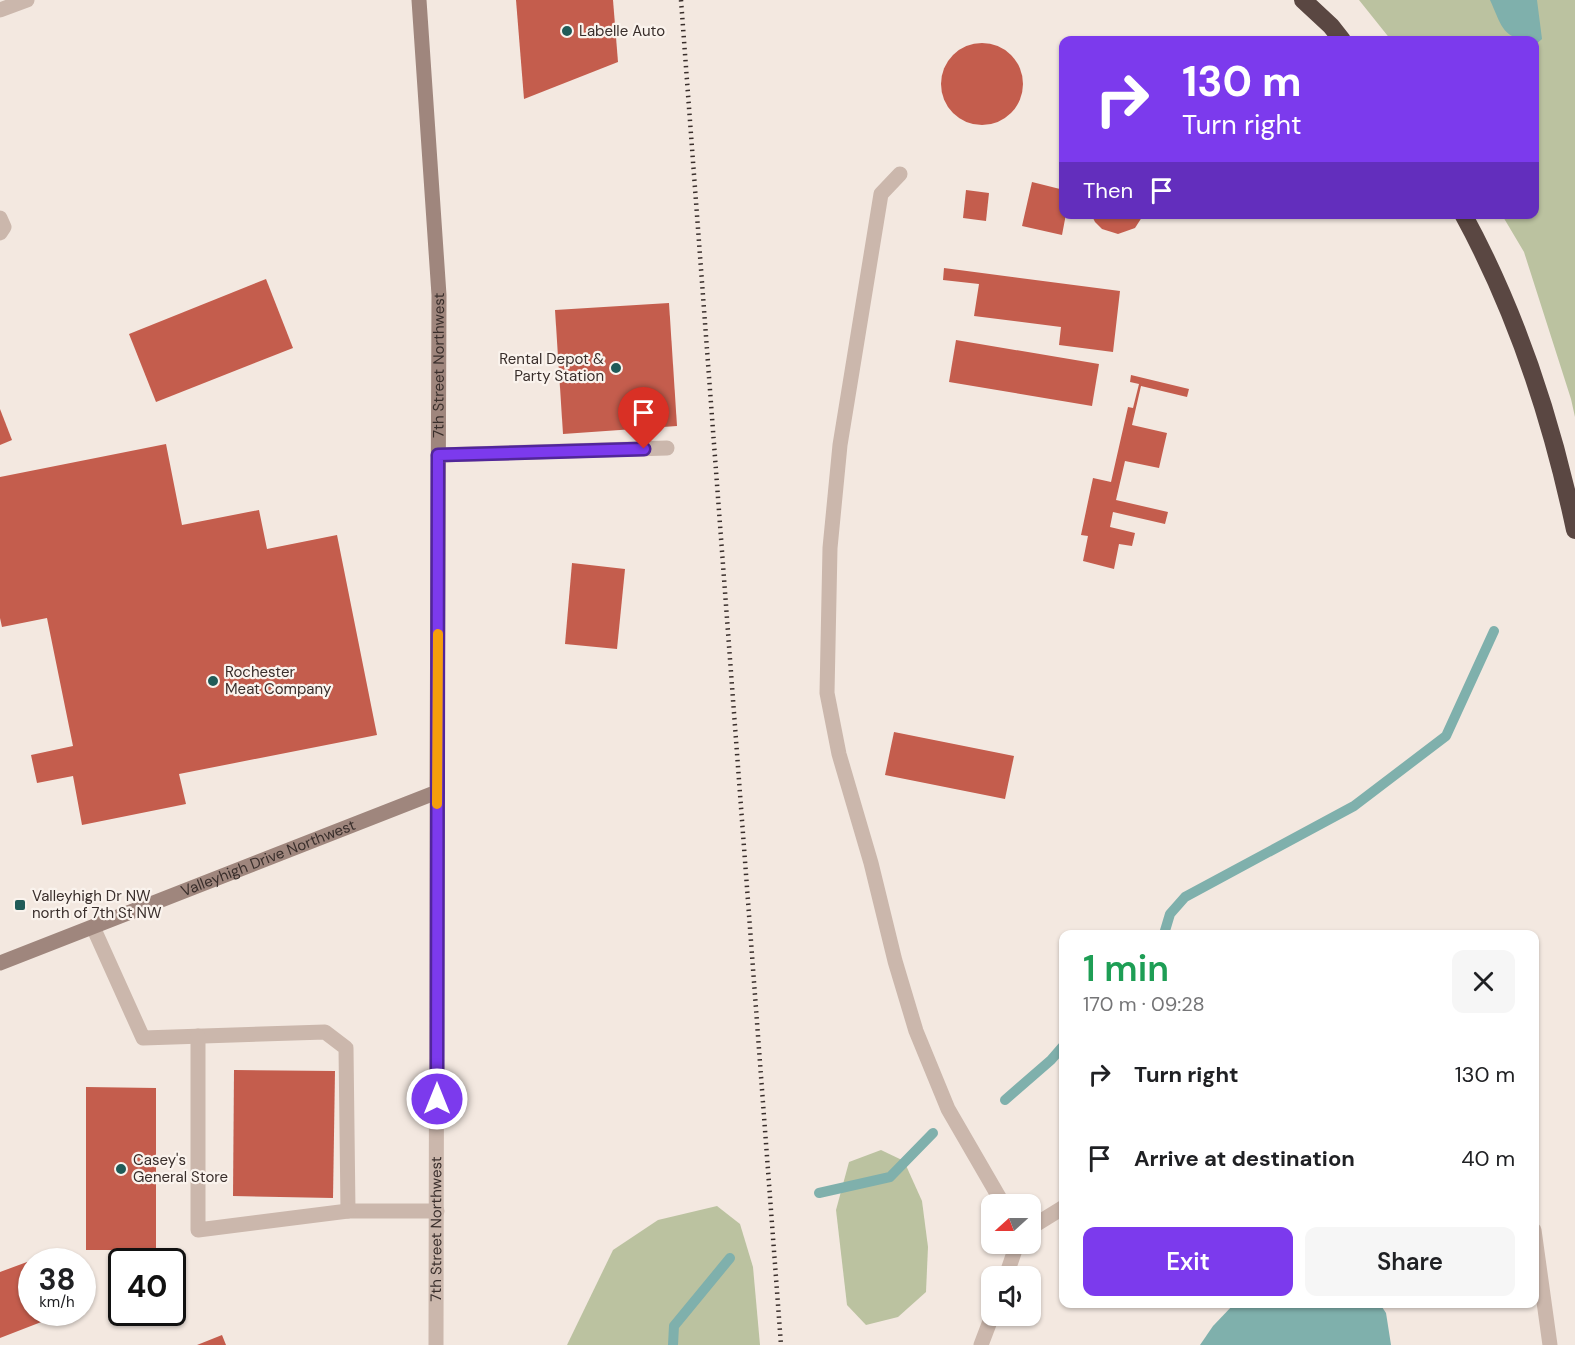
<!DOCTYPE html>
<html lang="en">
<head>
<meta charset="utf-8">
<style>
  :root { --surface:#fff; --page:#f6f6f6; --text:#202124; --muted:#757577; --accent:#7c3aed }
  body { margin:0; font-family:"DM Sans",sans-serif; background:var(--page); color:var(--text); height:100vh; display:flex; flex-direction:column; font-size:22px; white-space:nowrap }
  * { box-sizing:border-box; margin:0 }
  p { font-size:20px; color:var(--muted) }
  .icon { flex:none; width:33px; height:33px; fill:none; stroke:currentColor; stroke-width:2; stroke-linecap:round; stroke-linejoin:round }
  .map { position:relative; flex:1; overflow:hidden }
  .drawer { position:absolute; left:1059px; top:930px; width:480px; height:378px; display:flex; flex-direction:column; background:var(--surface); border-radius:12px; box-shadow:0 2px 4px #0004 }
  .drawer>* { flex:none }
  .guide { position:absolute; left:1059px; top:36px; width:480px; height:183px; border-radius:12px; box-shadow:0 2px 4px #0004; background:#7c3aed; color:#fff; overflow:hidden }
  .needle { width:39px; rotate:249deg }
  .tools { position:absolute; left:981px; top:1194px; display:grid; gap:12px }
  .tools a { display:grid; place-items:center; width:60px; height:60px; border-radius:12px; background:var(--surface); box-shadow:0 2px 4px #0004; font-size:30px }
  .speed { position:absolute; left:18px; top:1248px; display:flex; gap:12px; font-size:30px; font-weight:700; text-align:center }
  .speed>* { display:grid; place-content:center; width:78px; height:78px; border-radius:50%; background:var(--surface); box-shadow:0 2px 4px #0004; line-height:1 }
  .speed small { font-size:15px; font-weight:400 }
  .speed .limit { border:3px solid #111; border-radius:9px; background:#fff; color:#111 }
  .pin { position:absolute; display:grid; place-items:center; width:51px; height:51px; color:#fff; margin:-62px -26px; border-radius:50% 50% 50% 0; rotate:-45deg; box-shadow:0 0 6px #0007 }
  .pin .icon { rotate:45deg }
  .me { position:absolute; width:66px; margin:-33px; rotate:0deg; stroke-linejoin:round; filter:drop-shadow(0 0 4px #0008) }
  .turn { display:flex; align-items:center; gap:21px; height:126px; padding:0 24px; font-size:27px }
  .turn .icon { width:78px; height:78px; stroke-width:2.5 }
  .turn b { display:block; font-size:42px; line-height:51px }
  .then { display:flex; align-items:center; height:57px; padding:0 24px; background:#0003; gap:12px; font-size:22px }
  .round { display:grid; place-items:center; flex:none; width:63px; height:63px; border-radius:12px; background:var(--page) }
  .headline { display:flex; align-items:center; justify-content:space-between; height:102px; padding:0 24px }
  h1 { font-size:36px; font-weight:600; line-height:45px; color:#1e9e55 }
  .action { display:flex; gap:12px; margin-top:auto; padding:12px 24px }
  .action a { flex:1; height:69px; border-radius:12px; background:var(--accent); color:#fff; font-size:24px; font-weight:600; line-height:69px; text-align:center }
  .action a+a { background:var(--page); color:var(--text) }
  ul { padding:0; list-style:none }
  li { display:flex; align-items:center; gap:18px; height:84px; padding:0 24px }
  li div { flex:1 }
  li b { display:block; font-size:22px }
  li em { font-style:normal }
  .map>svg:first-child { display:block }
  .green { fill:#bbc2a0 }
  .water { fill:#7fb0ac }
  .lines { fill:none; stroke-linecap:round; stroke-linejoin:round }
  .stream { stroke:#7fb0ac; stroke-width:10 }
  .building { fill:#c45d4d }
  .service { stroke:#cbb7ac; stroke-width:15 }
  .tertiary { stroke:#cbb7ac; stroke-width:15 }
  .secondary { stroke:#9f867d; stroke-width:15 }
  .motorway { stroke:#5a4742; stroke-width:18 }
  .rail { stroke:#392e2b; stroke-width:4.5; stroke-dasharray:1.5 4.5; stroke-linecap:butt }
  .route-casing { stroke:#51269a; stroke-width:15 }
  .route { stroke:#7c3aed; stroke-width:10 }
  .slow { stroke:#f59e0b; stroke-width:10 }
  .poi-dot { fill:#205b58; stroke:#faf3ed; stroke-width:2 }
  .labels { text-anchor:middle; stroke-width:4.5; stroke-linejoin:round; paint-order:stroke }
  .poi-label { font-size:15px; fill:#392e2b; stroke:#faf3ed; text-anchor:start }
  .street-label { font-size:15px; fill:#392e2b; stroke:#faf3ed }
</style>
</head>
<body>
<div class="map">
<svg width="1575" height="1345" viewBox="0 0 1575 1345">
  <rect width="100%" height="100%" fill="#f3e8e0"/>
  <!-- green -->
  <g class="green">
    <polygon points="1359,0 1575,0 1575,417 1571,399 1524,252 1502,215 1534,214 1534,40 1391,40"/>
    <polygon points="881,1150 904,1161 922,1201 928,1247 926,1292 898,1317 866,1325 847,1305 836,1210 849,1162"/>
    <polygon points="717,1206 740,1224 753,1267 760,1345 567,1345 613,1250 658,1220"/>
  </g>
  <!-- water -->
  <g class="water">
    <path d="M1490 0H1537L1542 39 1535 45 1534 40C1502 40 1502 26 1490 0Z"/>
    <polygon points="1234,1304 1380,1304 1386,1313 1391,1345 1200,1345 1213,1326"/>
  </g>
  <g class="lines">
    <!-- stream -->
    <g class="stream">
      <polyline points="1164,934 1170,914 1185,897 1354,806 1446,736 1494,631"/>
      <polyline points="1005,1100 1051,1060 1064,1045"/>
      <polyline points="819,1193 890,1177 933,1133"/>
      <polyline points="673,1345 674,1326 730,1258"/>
    </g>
  </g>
  <!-- building -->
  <g class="building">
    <polygon points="516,0 613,0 618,62 524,99"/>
    <circle cx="982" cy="84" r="41"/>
    <polygon points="1032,182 1064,190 1064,214 1066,214 1062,235 1022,226"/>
    <polygon points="966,190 989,193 986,221 963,218"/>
    <polygon points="1091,214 1144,214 1135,228 1118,234 1102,229 1095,222"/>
    <polygon points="944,268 1120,291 1113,352 1059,345 1061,327 974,316 979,284 943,280"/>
    <polygon points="266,279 293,348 156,402 129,334"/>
    <polygon points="669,303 677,426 563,434 555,310"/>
    <polygon points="956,340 1099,364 1092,406 949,382"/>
    <polygon points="1131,375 1189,389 1187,397 1141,386 1132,425 1167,433 1159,468 1125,461 1116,500 1168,512 1165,524 1113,512 1110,527 1135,533 1132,546 1119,544 1114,569 1083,561 1088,536 1081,535 1093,478 1111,482 1128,407 1133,408 1139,384 1130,382"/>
    <polygon points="0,409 12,440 0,445"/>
    <polygon points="166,444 182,525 259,510 267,549 337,535 377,735 179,774 186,804 82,825 73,776 37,783 31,755 73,746 47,618 2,627 0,618 0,477"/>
    <polygon points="572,563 625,569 617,649 565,644"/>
    <polygon points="894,732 1014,756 1005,799 885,775"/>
    <polygon points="234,1070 335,1071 333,1198 233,1196"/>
    <polygon points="86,1087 156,1088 156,1250 86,1250"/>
    <polygon points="27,1262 32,1274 32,1312 46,1312 49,1319 0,1338 0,1272"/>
    <polygon points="222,1335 226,1345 197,1345"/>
  </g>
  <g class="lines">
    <!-- service -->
    <g class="service">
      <polyline points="900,174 881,194 840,445 830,548 827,693 839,754 871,863 895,961 916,1031 948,1109 1003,1204"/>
      <polyline points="0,218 4,227 0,233"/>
      <polyline points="438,455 667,448"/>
      <polyline points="93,927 143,1038 325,1032 346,1048 348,1211 437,1211"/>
      <polyline points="198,1036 198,1230 348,1211"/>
      <polyline points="1030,1228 1064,1207"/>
      <polyline points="1534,1230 1550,1345"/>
      <polyline points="1006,1276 1017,1244"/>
      <polyline points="981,1345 992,1316"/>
    </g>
    <!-- tertiary -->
    <g class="tertiary">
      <polyline points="0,10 27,0"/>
      <path id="s1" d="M436 1345 437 792"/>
    </g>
    <!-- secondary -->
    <path class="secondary" id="s2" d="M0 963 437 792 439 295 419 0"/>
    <!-- motorway -->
    <g class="motorway">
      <polyline points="1303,0 1331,26 1342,40"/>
      <path d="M1463 214C1517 313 1552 421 1575 530"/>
    </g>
    <!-- rail -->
    <polyline class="rail" points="681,0 781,1345"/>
  </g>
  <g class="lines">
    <!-- route casing -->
    <g class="route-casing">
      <polyline id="route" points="437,1099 438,455 644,449"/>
    </g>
    <!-- route -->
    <use href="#route" class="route"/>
    <!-- slow -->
    <polyline class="slow" points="437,804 438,634"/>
  </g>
  <!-- markers -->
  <g class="poi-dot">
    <circle cx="567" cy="31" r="6"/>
    <circle cx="616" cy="368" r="6"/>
    <circle cx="213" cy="681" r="6"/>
    <rect x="14" y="899" width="12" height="12" rx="3"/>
    <circle cx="121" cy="1169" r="6"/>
  </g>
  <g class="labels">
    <!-- poi labels -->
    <g class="poi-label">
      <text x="579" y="36">Labelle Auto</text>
      <text x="604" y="364" text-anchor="end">Rental Depot &amp;<tspan x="604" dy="17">Party Station</tspan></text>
      <text x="225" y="677">Rochester<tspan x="225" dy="17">Meat Company</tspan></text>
      <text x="32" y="901">Valleyhigh Dr NW<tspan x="32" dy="17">north of 7th St NW</tspan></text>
      <text x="133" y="1165">Casey's<tspan x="133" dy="17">General Store</tspan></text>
    </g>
    <!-- street labels -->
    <g class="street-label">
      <text dy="5" stroke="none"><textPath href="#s2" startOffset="896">7th Street Northwest</textPath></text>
      <text dy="5" stroke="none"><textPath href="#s2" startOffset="288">Valleyhigh Drive Northwest</textPath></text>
      <text dy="5" stroke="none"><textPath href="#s1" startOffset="116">7th Street Northwest</textPath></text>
    </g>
  </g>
</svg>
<div class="tools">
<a><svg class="needle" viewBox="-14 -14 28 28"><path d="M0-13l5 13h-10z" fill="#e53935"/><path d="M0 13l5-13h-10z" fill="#757577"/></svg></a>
<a><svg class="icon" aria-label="sound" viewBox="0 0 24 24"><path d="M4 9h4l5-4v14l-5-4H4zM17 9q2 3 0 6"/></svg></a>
</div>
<div class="speed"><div>38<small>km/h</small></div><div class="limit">40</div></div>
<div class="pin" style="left:644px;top:449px;background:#d93025"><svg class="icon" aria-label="arrive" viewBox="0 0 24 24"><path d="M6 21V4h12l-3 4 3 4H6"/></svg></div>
<svg class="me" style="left:437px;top:1099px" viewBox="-20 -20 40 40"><circle r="17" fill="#7c3aed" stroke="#fff" stroke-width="3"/><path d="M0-11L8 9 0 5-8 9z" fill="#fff"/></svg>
<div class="guide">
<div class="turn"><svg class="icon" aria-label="right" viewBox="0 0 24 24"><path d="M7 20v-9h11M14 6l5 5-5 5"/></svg><div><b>130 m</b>Turn right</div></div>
<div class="then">Then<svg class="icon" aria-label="arrive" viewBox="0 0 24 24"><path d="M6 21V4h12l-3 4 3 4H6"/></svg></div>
</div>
<section class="drawer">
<div class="headline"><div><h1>1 min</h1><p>170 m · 09:28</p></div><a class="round"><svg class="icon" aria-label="close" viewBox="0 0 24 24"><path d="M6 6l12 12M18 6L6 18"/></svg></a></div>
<ul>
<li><svg class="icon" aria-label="right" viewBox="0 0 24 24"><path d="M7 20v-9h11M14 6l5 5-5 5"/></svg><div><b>Turn right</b></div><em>130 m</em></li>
<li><svg class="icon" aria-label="arrive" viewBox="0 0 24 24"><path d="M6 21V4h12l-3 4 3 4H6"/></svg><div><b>Arrive at destination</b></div><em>40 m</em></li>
</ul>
<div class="action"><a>Exit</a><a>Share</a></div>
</section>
</div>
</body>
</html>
